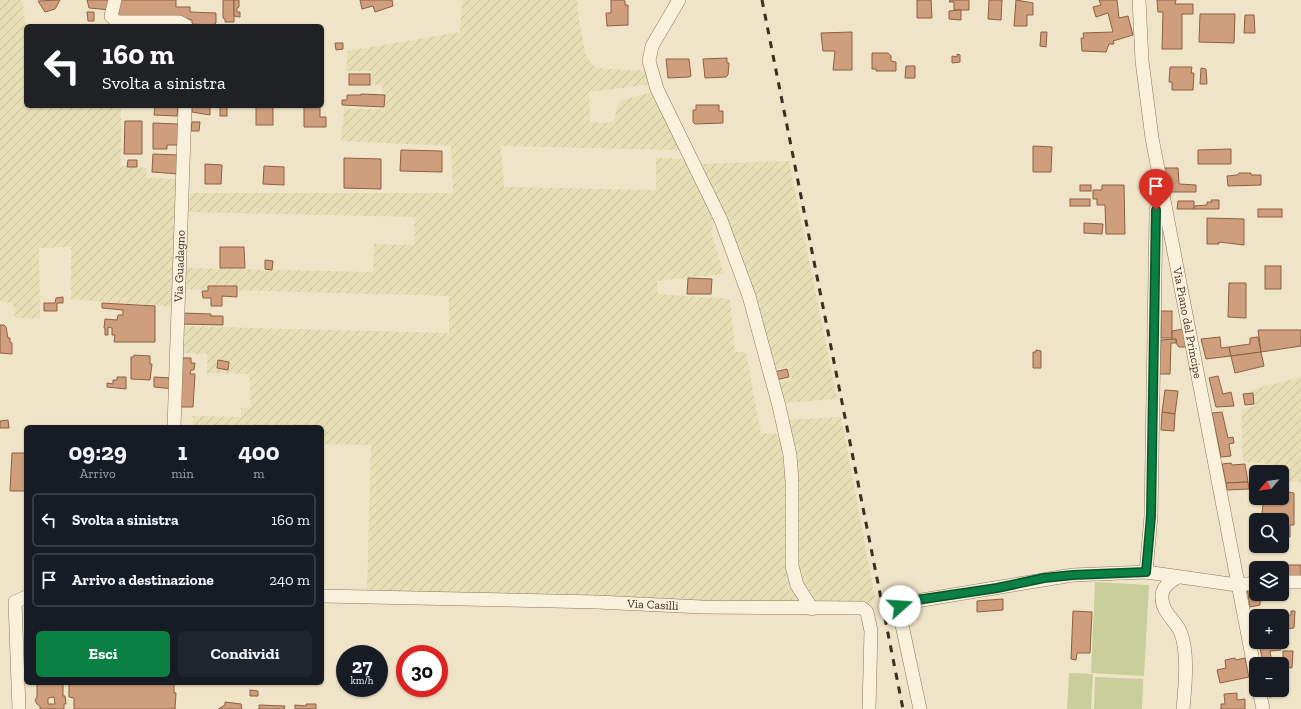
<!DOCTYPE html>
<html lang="it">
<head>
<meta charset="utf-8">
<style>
  :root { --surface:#171b24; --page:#20242c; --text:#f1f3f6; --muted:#9ea1a6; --line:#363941; --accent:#0b8043 }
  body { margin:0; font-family:"Zilla Slab",serif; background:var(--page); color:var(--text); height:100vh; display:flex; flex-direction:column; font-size:15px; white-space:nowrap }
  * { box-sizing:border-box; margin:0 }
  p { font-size:13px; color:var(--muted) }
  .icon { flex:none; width:22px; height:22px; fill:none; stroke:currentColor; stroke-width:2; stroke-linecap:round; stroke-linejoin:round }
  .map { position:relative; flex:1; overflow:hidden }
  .side { position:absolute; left:24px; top:425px; width:300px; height:260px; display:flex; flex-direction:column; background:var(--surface); border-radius:6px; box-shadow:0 1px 3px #0004 }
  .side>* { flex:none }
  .banner { position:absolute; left:24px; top:24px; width:300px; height:84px; border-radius:6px; box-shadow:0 1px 3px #0004; background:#202124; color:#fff; overflow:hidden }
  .needle { width:26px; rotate:242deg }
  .buttons { position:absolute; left:1249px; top:465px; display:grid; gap:8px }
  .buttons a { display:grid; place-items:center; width:40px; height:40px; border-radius:6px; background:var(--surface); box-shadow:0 1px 3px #0004; font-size:20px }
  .speed { position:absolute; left:336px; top:645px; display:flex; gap:8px; font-size:20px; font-weight:700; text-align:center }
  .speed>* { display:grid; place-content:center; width:52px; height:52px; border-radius:50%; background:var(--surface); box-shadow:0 1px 3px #0004; line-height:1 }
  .speed small { font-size:10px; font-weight:400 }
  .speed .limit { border:6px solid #d22; background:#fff; color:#111 }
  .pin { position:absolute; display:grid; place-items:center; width:34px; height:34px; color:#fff; margin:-41px -17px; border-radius:50% 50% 50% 0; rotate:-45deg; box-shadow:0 0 4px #0007 }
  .pin .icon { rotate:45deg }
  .me { position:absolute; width:44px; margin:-22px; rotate:71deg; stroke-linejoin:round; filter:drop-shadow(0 0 3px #0008) }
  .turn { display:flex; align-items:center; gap:14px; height:84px; padding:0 12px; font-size:18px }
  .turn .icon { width:52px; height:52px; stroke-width:2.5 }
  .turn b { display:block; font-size:28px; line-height:34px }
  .eta { display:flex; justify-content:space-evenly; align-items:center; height:68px; text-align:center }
  .eta b { font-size:24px; font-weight:700; line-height:28px }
  .action { display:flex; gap:8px; margin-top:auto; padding:8px 12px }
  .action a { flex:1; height:46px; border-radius:6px; background:var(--accent); color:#fff; font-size:16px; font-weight:700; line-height:46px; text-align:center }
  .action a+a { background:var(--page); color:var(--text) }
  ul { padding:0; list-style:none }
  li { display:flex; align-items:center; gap:12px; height:54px; margin:0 8px 6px; padding:0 4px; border:2px solid var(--line); border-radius:6px }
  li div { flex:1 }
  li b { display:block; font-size:15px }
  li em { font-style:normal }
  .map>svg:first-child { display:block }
  .farmland { fill:url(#farmland-furrows) }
  .pitch { fill:#c9cf9b }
  .building { fill:#cf9f7d; stroke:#8d5f41; fill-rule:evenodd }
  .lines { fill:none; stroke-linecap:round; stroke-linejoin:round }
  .minor-casing { stroke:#8d765c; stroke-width:14 }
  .minor { stroke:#faf1dc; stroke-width:13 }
  .rail { stroke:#3d2e20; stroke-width:3; stroke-dasharray:7 7; stroke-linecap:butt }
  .route-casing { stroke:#07532c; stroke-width:10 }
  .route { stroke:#0b8043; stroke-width:7 }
  .labels { text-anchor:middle; stroke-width:3.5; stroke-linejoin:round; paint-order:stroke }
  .street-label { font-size:12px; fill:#3d2e20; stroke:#f7eed8 }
</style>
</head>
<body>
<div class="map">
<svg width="1301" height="709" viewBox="0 0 1301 709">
  <defs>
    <pattern id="farmland-furrows" width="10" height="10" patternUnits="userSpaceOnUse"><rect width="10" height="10" fill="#e6deb5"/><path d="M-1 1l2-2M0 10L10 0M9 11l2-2" fill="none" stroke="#c6bf9b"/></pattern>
  </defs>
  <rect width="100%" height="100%" fill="#f0e4c8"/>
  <!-- farmland -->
  <g class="farmland">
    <polygon points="0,0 22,0 26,27 26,106 121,106 121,166 147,168 146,178 180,179 173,307 71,299 71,247 39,248 40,318 15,318 13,303 0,302"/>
    <polygon points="462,0 577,0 579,20 586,56 595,68 646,71 648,85 589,92 590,122 607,123 613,121 620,101 652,92 681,150 501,146 504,187 656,190 656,158 681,159 688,164 714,222 711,231 724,274 657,281 658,294 730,299 735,352 746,352 761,433 780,434 799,601 797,604 367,591 371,445 322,444 322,427 192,427 193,416 241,417 241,408 251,407 249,374 207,373 207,354 182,353 182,326 449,333 449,296 185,289 186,268 373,272 374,244 414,245 415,217 189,212 190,193 453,193 451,146 341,141 344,109 383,109 382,86 371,84 372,71 346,71 348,51 460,32"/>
    <polygon points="789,161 837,399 782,403 777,383 791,380 787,367 773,370 741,253 700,164"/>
    <polygon points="1301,377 1301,482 1282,481 1282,472 1276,472 1276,465 1243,461 1241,409 1255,406 1251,390"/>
    <polygon points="841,417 875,597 872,605 827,605 811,601 798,582 787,420"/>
  </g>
  <!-- pitch -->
  <g class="pitch">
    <polygon points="1095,582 1149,585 1144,676 1091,673"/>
    <polygon points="1069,673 1093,674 1091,709 1067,709"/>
    <polygon points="1095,677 1143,679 1142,709 1094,709"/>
  </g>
  <!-- building -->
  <g class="building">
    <polygon points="60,0 55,9 45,12 38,1"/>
    <polygon points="87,0 113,0 111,10 89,8"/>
    <polygon points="118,0 176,0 176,7 190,7 190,12 216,13 216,23 213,25 192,24 192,20 189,19 117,16"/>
    <polygon points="223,0 234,0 234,22 225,22 225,19 223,18"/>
    <polygon points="234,0 239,0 239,7 237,8 237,12 240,12 240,17 234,16"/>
    <polygon points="360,0 392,0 393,6 375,12 373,6 362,9"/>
    <polygon points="611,0 623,0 625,1 625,5 628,5 628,25 607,26 606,13 611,13"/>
    <polygon points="917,0 931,0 932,18 917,18"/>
    <polygon points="950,0 969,0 969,10 954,10 954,2 949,2"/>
    <polygon points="989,0 1002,0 1001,20 988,19"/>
    <polygon points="1016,0 1033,3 1033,15 1027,15 1027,26 1014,26"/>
    <polygon points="1099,0 1117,0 1119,18 1128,16 1133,35 1113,41 1114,44 1109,44 1106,52 1082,51 1081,38 1084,38 1083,33 1113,32 1108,13 1096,17 1093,7 1101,5"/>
    <polygon points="1157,0 1176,0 1175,4 1193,4 1193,14 1182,14 1182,49 1162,49 1163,12 1158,12"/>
    <polygon points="961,10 961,20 949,19 949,11"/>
    <polygon points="87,12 94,12 94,21 88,21"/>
    <polygon points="1200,14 1235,14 1234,43 1199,42"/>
    <polygon points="1245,15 1254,15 1255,33 1244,33"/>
    <polygon points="852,32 852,70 833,70 835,51 823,51 821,33"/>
    <polygon points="1041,32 1047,32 1046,47 1040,46"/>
    <polygon points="335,43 343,43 343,49 336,50"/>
    <polygon points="872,53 888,53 891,56 891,61 896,62 896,71 876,71 876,69 872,69"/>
    <polygon points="957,54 960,55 960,62 952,63 952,56 957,57"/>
    <polygon points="727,58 727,63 729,63 728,75 726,77 705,78 703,59"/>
    <polygon points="666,59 689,59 691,76 689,77 668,78"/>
    <polygon points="906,66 915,66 915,78 905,78"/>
    <polygon points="1170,67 1192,67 1191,73 1194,73 1193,90 1172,90 1172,82 1169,82"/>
    <polygon points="1201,68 1206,69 1207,84 1200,84"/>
    <rect x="349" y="74" width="21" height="11"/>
    <polygon points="361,94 385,95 384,107 342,105 342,100 347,100 347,95 361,95"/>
    <polygon points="696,105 719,105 719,111 723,111 723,123 695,124 693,122 693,110 696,110"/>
    <polygon points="155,106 178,106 177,116 154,115"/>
    <polygon points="192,106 210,106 210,115 192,112"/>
    <rect x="220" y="106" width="7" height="10"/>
    <rect x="256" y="106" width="17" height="19"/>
    <polygon points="304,106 320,106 320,117 326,117 326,127 304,127"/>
    <polygon points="125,121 142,121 142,154 124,154"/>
    <polygon points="192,122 200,122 199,131 191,131"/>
    <polygon points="153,123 178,124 178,145 167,145 167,149 153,149"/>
    <polygon points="1033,146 1052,147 1051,172 1033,172"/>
    <polygon points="1231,149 1231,164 1198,164 1198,150"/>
    <polygon points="401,150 442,151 442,172 400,171"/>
    <polygon points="153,154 178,155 179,174 152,172"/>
    <polygon points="344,158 381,159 381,189 344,188"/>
    <polygon points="128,160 137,160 137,167 127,167"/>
    <polygon points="205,164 222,165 221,184 205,184"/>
    <polygon points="264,166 284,167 284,185 263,184"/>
    <polygon points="1162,168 1178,168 1179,184 1196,185 1196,192 1166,192"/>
    <polygon points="1239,173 1251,173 1251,175 1261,175 1261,185 1228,186 1227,176 1237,175"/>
    <rect x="1080" y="185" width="11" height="6"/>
    <polygon points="1102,185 1124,185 1125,234 1106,234 1105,205 1097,205 1097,199 1093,199 1093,190 1102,190"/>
    <rect x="1070" y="199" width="20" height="7"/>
    <polygon points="1211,200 1219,200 1219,209 1194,209 1194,206 1207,205 1207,202 1212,202"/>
    <polygon points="1178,201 1194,201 1194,209 1177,209"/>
    <rect x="1258" y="209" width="24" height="8"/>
    <polygon points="1207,218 1244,219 1244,245 1219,242 1219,244 1207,244"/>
    <polygon points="1084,223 1103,224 1102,234 1084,233"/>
    <polygon points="220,247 244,247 245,268 220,268"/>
    <polygon points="265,260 273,261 272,270 265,269"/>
    <rect x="1265" y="266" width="16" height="23"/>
    <polygon points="688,278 712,279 711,294 687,294"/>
    <polygon points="1229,283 1246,283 1246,318 1228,317"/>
    <polygon points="208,286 237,286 237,297 222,296 222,306 211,306 211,298 203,298 202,291 208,291"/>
    <polygon points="63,297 63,303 57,303 57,311 44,311 44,303 55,303 56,298"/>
    <polygon points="102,303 155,306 155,342 114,342 115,335 112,335 112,328 108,327 108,335 105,335 105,328 104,328 105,319 117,320 118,315 123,315 123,310 102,308"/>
    <rect x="1161" y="311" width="11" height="27"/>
    <polygon points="181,313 211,314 211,316 223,316 223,325 181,324"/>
    <polygon points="0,325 4,325 6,327 8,338 10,338 10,342 12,343 12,354 0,353"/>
    <polygon points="1183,329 1187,347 1179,347 1177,345 1176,339 1172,340 1172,331"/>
    <polygon points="1258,330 1301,330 1301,346 1261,352"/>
    <polygon points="1220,337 1221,348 1229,347 1231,356 1206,359 1201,339"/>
    <polygon points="1258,337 1261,352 1231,356 1229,347 1250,344 1250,338"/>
    <polygon points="1176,339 1176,343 1171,343 1170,374 1159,374 1161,340"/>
    <polygon points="1036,350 1041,351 1041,368 1033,368 1033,352 1036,352"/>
    <polygon points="1261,352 1264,366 1235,373 1231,356"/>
    <polygon points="134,355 150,356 150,364 152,364 150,380 131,379 131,357 134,357"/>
    <polygon points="182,358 191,358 191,363 195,363 194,370 191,370 190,374 195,374 193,407 179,407"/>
    <polygon points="218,360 229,362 228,370 217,368"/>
    <polygon points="787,369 789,377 775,380 774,372"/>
    <polygon points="1218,376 1223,394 1231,392 1234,406 1216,407 1209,378"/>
    <polygon points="117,377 126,377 126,389 107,387 107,383 113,384 113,380 117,380"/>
    <polygon points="154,377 171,378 174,389 154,387"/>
    <polygon points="1165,390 1178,391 1175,414 1162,412"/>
    <polygon points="1253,393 1254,404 1245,405 1243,394"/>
    <polygon points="1162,412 1175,414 1174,431 1161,430"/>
    <polygon points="1222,412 1228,438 1233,437 1234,443 1229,444 1231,456 1221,457 1212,413"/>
    <polygon points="8,420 9,428 0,428 0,421"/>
    <polygon points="12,453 26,453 26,491 10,491"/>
    <polygon points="1231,463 1232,465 1245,464 1248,482 1226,483 1222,464"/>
    <polygon points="1248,482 1249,489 1227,490 1226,483"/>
    <polygon points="1282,486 1286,487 1287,492 1294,493 1294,525 1290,525 1290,537 1282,537 1282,520 1261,520 1264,498 1282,498"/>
    <polygon points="1285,565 1301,565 1301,577 1286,577"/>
    <polygon points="1256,586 1256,594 1282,594 1282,598 1260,600 1260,605 1250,607 1247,588"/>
    <polygon points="1003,599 1003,610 977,612 977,601"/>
    <polygon points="1073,611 1092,612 1090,653 1077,653 1076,660 1071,659"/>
    <polygon points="1263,611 1264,616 1279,612 1280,616 1256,616 1255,629 1252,614"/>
    <polygon points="1291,611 1295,611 1294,628 1284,629 1283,624 1282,624 1282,616 1291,615"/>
    <polygon points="1287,633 1289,644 1280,645 1281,650 1270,651 1272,664 1263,664 1259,642 1282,642 1282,634"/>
    <polygon points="1283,651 1293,651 1292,668 1282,667 1282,664 1279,664 1279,660 1283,660"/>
    <polygon points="1235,658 1236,660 1245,658 1249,677 1220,683 1217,670 1226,668 1225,660"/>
    <path d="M46 683H63V696H65L66 704H64V709H40V706L37 704 35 700 37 697V684ZM54 697 55 704H48V698Z"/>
    <polygon points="69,683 174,683 174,693 176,693 175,709 74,709 74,698 69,697"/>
    <polygon points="250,690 258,691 258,696 250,696"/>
    <polygon points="1267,690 1277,690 1278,696 1269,697"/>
    <polygon points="1237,693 1237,700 1245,699 1245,709 1221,709 1221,704 1225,704 1224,694"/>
    <polygon points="225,702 241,704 242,709 218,709 225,705"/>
    <polygon points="306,704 316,704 316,709 295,709 295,705 306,706"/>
    <polygon points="259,705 285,706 284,709 259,709"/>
  </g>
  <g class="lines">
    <!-- minor casing -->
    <g class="minor-casing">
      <g id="minor">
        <polyline points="115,0 111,16 117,22 179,22 186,26"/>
        <polyline points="679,0 652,46 649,61 657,89 721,220 749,296 779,406 790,455 792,482 792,566 797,585 812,609"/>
        <path id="s1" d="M1139 0 1142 61 1152 138 1256 677"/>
        <path id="s2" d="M174 427 185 106"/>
        <polyline points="1146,572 1151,516 1156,214 1156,210 1165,207"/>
        <path d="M1176 578C1170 582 1162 587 1162 596 1161 611 1174 619 1180 631 1189 651 1185 688 1183 709"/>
        <polyline points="1282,582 1301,582"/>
        <path id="s3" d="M322 596 597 602 702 607 862 608 867 612 871 631 869 709"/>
        <polyline points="1259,690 1263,709"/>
        <polyline points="19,709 15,602 26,597"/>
        <polyline points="920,709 899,611 904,603 1073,575 1146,572 1237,585 1256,583"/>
      </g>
    </g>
    <!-- minor -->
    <use href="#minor" class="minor"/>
    <!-- rail -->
    <polyline class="rail" points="762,0 903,709"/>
  </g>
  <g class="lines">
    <!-- route casing -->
    <g class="route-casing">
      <polyline id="route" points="900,606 910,601 997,588 1044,578 1073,575 1146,572 1151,516 1156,210"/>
    </g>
    <!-- route -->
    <use href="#route" class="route"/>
  </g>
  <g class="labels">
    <!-- street labels -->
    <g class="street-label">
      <text dy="4" stroke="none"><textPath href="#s2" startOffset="161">Via Guadagno</textPath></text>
      <text dy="4" stroke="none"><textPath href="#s1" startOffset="327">Via Piano del Principe</textPath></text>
      <text dy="4" stroke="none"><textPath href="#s3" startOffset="331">Via Casilli</textPath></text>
    </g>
  </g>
</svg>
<div class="buttons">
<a><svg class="needle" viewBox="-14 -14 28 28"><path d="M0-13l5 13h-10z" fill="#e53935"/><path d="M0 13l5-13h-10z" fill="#9ea1a6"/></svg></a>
<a><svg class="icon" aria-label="search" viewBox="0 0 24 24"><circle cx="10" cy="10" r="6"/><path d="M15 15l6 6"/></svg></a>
<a><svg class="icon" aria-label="layers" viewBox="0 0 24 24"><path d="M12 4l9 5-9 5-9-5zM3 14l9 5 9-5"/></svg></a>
<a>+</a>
<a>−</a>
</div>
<div class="speed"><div>27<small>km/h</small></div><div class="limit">30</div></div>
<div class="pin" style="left:1156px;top:210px;background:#d93025"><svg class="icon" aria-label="arrive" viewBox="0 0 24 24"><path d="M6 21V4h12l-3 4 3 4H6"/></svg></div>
<svg class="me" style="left:900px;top:606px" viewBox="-20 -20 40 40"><circle r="19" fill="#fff"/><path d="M0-13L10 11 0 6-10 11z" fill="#0b8043"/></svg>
<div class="banner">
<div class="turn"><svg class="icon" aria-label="left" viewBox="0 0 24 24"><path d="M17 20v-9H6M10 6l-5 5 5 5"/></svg><div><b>160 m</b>Svolta a sinistra</div></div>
</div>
<section class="side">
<div class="eta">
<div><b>09:29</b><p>Arrivo</p></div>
<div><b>1</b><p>min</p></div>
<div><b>400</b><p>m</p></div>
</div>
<ul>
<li><svg class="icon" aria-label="left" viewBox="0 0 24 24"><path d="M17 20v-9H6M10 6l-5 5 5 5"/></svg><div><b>Svolta a sinistra</b></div><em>160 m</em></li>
<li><svg class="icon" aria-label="arrive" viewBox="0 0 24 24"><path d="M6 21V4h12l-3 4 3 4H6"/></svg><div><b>Arrivo a destinazione</b></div><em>240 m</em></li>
</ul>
<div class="action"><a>Esci</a><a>Condividi</a></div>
</section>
</div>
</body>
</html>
